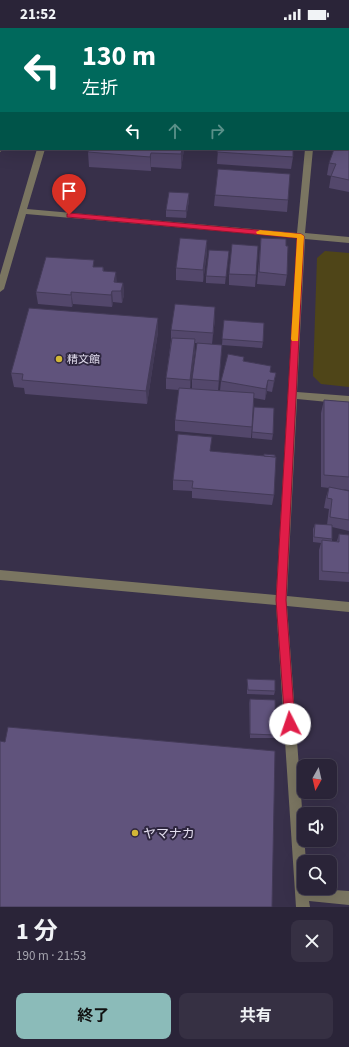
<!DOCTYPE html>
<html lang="ja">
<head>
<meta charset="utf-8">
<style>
  :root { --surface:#2a2438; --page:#363043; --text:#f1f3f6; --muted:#a5a4ae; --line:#464153; --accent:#8bbbb9 }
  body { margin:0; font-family:"Source Sans 3","Noto Sans JP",sans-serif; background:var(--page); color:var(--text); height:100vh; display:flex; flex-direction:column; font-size:15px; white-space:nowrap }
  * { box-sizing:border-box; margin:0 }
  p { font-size:13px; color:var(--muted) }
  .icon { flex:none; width:22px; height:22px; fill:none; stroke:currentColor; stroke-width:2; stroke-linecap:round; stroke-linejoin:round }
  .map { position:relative; height:879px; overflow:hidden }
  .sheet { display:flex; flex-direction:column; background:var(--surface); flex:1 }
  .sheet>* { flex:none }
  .guide { position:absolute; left:0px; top:0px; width:349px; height:122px; box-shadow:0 4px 16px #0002,0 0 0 1px var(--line); background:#00695c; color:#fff; overflow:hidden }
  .needle { width:26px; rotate:188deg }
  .buttons { position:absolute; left:297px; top:731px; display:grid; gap:8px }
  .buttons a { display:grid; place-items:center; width:40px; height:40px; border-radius:8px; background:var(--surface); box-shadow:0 4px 16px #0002,0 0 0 1px var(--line); font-size:20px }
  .pin { position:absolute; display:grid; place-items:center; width:34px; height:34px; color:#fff; margin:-41px -17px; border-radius:50% 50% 50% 0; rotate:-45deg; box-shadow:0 0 4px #0007 }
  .pin .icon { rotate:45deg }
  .me { position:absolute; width:44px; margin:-22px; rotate:356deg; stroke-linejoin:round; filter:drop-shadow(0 0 3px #0008) }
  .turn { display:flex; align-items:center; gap:14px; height:84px; padding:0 16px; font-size:18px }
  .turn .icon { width:52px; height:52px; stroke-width:2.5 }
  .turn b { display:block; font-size:28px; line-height:34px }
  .lanes { display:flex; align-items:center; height:38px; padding:0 16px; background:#0003; justify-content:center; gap:20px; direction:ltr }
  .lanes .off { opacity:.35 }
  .round { display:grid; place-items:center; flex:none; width:42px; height:42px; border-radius:8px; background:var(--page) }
  .overview { display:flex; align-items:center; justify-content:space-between; height:68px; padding:0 16px }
  h1 { font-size:24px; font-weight:700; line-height:30px }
  .cta { display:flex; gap:8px; margin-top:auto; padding:8px 16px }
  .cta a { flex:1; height:46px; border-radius:8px; background:var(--accent); color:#111; font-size:16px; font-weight:700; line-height:46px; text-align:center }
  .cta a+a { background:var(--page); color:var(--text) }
  .status { display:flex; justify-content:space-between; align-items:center; height:28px; padding:0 20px; background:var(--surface); direction:ltr }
  .status svg { height:11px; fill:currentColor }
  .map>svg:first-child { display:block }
  .green { fill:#4f4518 }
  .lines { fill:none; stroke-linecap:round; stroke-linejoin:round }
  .minor { fill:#7a7561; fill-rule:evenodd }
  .wall { fill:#53476b }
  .shaded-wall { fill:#433a57 }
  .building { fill:#60537c; stroke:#433a57 }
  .route { fill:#e11d48; stroke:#92132f }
  .slow { fill:#f59e0b }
  .poi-dot { fill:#d2b736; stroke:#2e263f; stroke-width:1.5 }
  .labels { text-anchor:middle; stroke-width:4; stroke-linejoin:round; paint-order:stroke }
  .poi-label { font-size:11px; fill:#e2ddee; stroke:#2e263f; text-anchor:start }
  .near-poi-label { font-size:13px; fill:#e2ddee; stroke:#2e263f; text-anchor:start }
</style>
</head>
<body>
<div class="status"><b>21:52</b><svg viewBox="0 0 49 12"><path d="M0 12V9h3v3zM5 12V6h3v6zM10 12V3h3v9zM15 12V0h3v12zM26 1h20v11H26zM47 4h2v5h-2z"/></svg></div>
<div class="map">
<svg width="349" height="879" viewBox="0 0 349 879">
  <rect width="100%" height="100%" fill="#38304a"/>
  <!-- green -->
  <polygon class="green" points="325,223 349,225 349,359 321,356 313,348 317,230"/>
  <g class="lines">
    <!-- minor -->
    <g class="minor">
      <polygon points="38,0 45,0 38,1"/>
      <polygon points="73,0 80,0 73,1"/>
      <rect x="325" y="0" width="6" height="1"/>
      <rect x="348" y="89" width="1" height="5"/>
      <polygon points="0,117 1,121 4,121 0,124"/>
      <polygon points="37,121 45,121 27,181 297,205 305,121 313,121 305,205 349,209 349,215 305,211 297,364 349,368 349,376 297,371 287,568 349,574 349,584 287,578 306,834 304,834 304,860 349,863 349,877 309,873 310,879 296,879 276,577 0,552 0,542 276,567 297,210 26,186 4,261 0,264 0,247"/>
    </g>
  </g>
  <!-- wall -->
  <g class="wall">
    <polygon points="165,0 226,0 226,1 203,0 203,1 165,1"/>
    <rect x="348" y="22" width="1" height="60"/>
    <polygon points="349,117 349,164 329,160 331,148 327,147 329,135"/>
    <polygon points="184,121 181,141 151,139 151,143 89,139 88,124"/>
    <polygon points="218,121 293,129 291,141 217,136"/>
    <polygon points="189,165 189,172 186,190 166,189 166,182"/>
    <polygon points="215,167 288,172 287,184 214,178"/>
    <polygon points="261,210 286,218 287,247 285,258 257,256"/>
    <polygon points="207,212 207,224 203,254 176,252 176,240"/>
    <polygon points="228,230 225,256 206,255 206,248"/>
    <polygon points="95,239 103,239 104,243 117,255 123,255 124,267 122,275 113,274 112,279 73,276 72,279 38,276 36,264"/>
    <polygon points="229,246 256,247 255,259 229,257"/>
    <polygon points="158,290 158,304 147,376 25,366 24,360 14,359 11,345"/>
    <polygon points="215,291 212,316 195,315 195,322 190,360 192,361 192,351 222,317 218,363 220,363 221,353 244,329 244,333 270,344 276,345 272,364 267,363 265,372 254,370 252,399 251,410 175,403 175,392 179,362 166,361 166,350 171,312 171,302"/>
    <polygon points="224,292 263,314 262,320 222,317"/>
    <polygon points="324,372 349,374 349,462 340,461 349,463 349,503 332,499 332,513 337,513 339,506 349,507 349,554 319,552 319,522 321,515 313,514 313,501 315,496 327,497 329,481 324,480 326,469 329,460 321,459 321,385"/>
    <polygon points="253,385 273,406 272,412 252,410"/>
    <polygon points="211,423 274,467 272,477 192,470 192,463 173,462 173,452"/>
    <polygon points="247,651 275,663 274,667 247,666"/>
    <polygon points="250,671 276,707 275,710 250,710 249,675"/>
  </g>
  <!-- shaded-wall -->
  <g class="shaded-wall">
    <polygon points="182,121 184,121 181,141 181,126"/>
    <polygon points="151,125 151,143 150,129"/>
    <polygon points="189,165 189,172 186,190 186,183"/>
    <polygon points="207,212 207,224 203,254 203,242"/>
    <polygon points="116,244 117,255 114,254"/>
    <polygon points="123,255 124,267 122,275 121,263"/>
    <polygon points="112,263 113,274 112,279 111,267"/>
    <polygon points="71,264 73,276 72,279 71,267"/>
    <polygon points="215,279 215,291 212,316 213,305"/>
    <polygon points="158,290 158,304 147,376 146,363"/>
    <polygon points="195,311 195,322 190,363 190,352"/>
    <polygon points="276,345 274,356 272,364 274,353"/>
    <polygon points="268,352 267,363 265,372 266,361"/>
  </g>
  <!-- building -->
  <g class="building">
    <polygon points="129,0 154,0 153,1 128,1"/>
    <polygon points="170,0 192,0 191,1 170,1"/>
    <rect x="348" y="22" width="1" height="9"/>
    <rect x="348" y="34" width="1" height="8"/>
    <rect x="348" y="42" width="1" height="15"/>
    <rect x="348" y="64" width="1" height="11"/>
    <polygon points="348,117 349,117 349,152 331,148 336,136 329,135 334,121 348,121"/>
    <polygon points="89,121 182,121 181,126 151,125 150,129 88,124"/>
    <polygon points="218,121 293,121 293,129 217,124"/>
    <polygon points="218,141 290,146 288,172 215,167"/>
    <polygon points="169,164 189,165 186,183 166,182"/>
    <polygon points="180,210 207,212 203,242 176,240"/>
    <polygon points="261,210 286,211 286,218 288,218 287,247 259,244"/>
    <polygon points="232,216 258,218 256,247 229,246"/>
    <polygon points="209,222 229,223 226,249 206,248"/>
    <polygon points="46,229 94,232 93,239 103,239 103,243 116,244 114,254 123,255 121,263 112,263 111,267 71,264 71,267 36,264"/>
    <polygon points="175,276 215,279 213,305 171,302"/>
    <polygon points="29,280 158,290 146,363 22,352 23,346 11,345"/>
    <polygon points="224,292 264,295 263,314 222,311"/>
    <polygon points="172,310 195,311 190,352 166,350"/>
    <polygon points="197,315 222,317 219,353 192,351"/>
    <polygon points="228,326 244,329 243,333 271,338 270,344 276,345 274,353 268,352 266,361 221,353"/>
    <polygon points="179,360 254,365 252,399 175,392"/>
    <polygon points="324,372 349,374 349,449 324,447"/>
    <polygon points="254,379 274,380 273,406 252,404"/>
    <polygon points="178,406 212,409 210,423 276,429 274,467 192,460 193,453 173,452"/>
    <polygon points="264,426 275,427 275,429 264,428"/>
    <polygon points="329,459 349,463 349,492 330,489 332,471 327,470"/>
    <polygon points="315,496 332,497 332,511 314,509"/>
    <polygon points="339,506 349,507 349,545 322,543 322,512 339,514"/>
    <polygon points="247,651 275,652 275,663 248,662"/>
    <polygon points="250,671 275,672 276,707 250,706"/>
    <polygon points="8,699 275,723 272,879 0,879 0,713 5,714"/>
  </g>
  <!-- route -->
  <polygon class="route" points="69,185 301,206 304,208 286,572 295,696 294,700 290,701 286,700 285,696 276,572 297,210 67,189 67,186"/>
  <!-- slow -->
  <polygon class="slow" points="260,202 301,206 304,208 298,313 292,313 291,311 297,210 257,206 256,204"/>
  <!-- markers -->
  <g class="poi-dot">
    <circle cx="59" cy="331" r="4"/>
    <circle cx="135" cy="805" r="4"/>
  </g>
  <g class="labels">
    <!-- poi labels -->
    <g class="poi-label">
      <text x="67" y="335">精文館</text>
    </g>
    <!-- near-poi labels -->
    <g class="near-poi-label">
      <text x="143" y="810">ヤマナカ</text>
    </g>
  </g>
</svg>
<div class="buttons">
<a><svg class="needle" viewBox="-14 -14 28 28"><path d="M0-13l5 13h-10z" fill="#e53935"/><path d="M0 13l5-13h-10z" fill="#a5a4ae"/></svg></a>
<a><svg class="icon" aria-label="sound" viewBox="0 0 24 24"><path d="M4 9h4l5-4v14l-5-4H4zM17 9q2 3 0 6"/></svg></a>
<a><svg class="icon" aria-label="search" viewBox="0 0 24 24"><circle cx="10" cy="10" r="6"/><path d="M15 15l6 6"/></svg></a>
</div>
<div class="pin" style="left:69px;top:187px;background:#d93025"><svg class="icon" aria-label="arrive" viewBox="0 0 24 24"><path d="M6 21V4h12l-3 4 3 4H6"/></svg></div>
<svg class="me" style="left:290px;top:696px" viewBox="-20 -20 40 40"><circle r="19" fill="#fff"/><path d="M0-13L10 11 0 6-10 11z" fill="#e11d48"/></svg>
<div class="guide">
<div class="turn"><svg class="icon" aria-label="left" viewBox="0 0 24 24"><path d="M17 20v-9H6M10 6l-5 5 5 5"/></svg><div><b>130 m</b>左折</div></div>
<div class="lanes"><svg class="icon" aria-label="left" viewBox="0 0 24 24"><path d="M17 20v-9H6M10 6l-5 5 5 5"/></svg><svg class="icon off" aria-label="ahead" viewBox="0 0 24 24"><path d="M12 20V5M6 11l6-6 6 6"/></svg><svg class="icon off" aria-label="right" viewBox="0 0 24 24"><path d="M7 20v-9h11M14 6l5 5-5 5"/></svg></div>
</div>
</div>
<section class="sheet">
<div class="overview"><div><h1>1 分</h1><p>190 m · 21:53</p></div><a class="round"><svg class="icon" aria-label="close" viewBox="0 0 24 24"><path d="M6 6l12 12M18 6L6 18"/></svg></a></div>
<div class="cta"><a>終了</a><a>共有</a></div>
</section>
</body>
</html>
